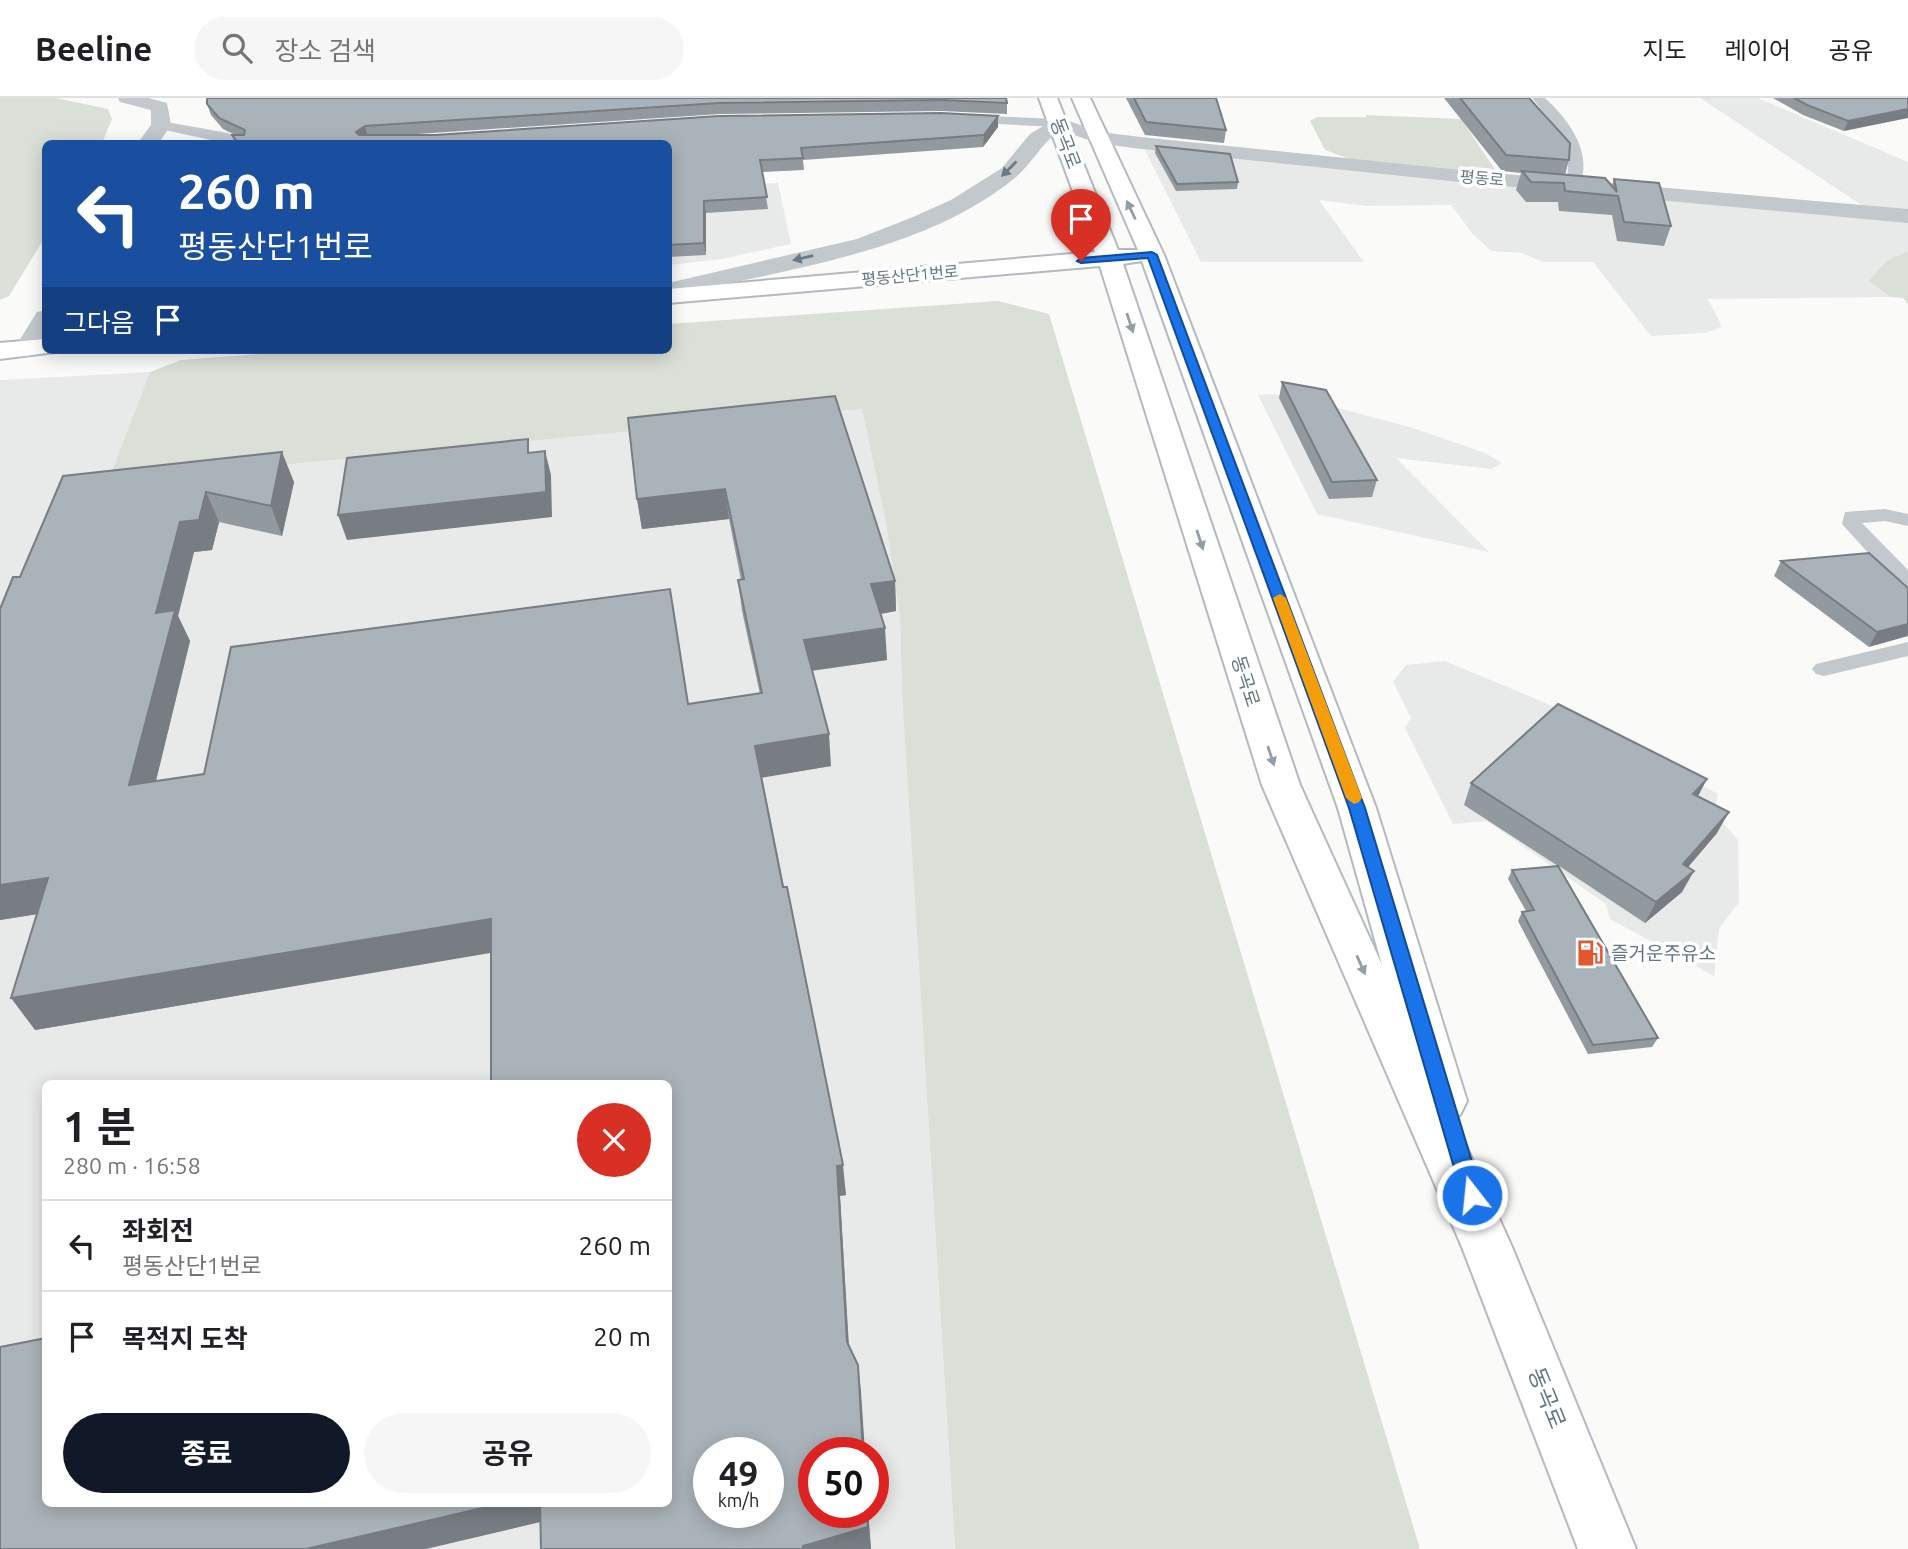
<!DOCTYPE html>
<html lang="ko">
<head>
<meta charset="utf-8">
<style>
  :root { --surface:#fff; --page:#f6f6f6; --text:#202124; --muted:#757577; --line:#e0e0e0; --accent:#111827 }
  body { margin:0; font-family:Ubuntu,"Noto Sans KR",sans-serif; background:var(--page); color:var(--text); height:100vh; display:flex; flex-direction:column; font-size:26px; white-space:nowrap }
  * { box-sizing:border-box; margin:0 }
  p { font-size:23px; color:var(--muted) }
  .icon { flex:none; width:38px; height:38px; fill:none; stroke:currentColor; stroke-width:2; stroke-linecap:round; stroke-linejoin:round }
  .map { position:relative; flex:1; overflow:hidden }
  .sheet { position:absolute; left:42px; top:982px; width:630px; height:427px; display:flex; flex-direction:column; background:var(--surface); border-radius:10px; box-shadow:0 4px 18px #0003 }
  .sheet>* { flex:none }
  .hud { position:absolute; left:42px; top:42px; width:630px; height:214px; border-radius:10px; box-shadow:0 4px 18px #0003; background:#1a4fa0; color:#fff; overflow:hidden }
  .speed { position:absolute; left:693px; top:1339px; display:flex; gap:14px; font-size:35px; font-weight:700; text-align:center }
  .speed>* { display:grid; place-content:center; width:91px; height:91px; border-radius:50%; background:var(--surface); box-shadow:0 4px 18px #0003; line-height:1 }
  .speed small { font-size:18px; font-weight:400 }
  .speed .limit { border:10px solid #d22; background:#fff; color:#111 }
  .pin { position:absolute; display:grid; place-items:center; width:60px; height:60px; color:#fff; margin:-72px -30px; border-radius:50% 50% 50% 0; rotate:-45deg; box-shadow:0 0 7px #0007 }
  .pin .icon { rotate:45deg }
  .me { position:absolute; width:77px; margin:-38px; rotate:344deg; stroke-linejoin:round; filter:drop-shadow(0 0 5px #0008) }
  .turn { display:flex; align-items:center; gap:24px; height:147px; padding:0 21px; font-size:32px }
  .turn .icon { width:91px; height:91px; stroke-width:2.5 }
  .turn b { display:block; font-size:49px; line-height:60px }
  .then { display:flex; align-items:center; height:66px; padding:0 21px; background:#0003; gap:14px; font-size:26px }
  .round { display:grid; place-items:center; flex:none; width:74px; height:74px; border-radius:37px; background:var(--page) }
  .overview { display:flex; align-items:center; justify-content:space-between; height:119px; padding:0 21px }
  h1 { font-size:42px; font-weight:700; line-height:52px }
  .primary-button { display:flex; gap:14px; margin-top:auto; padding:14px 21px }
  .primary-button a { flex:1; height:80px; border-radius:42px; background:var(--accent); color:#fff; font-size:28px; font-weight:700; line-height:80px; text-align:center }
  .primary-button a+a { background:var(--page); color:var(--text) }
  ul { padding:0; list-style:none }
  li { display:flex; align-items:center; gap:21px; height:91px; padding:0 21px; border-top:2px solid var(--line) }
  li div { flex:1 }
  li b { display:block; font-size:26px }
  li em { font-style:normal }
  header { display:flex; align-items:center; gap:42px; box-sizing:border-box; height:98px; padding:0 35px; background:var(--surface); border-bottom:2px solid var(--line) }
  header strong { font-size:33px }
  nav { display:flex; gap:38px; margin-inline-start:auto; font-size:24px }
  .search { width:490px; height:63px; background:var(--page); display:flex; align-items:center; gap:18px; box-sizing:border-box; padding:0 24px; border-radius:38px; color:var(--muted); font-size:26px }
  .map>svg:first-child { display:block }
  .built { fill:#e8e9e9; fill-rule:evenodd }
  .green { fill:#dadfd7 }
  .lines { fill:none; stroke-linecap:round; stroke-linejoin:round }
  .secondary-casing { stroke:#b3babf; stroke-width:4 }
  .lane { fill:#c3c8cc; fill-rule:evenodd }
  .street { fill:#c3c8cc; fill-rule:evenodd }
  .secondary { fill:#fff; fill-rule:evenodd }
  .wall { fill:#929a9f }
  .shaded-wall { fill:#777d82 }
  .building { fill:#aab3b9; stroke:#777d82; stroke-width:2; fill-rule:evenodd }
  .oneway { fill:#6a7a87 }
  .oneway2 { fill:#939fa8 }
  .route { fill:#1a73e8; stroke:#114b97; stroke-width:2 }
  .slow { fill:#f59e0b }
  .labels { text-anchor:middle; stroke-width:7; stroke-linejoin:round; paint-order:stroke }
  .far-street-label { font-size:16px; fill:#657683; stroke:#fff }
  .street-label { font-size:19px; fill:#657683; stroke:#fff }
  .poi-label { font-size:19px; fill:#657683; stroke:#fff; text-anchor:start }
  .near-street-label { font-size:23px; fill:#657683; stroke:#fff }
</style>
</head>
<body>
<header>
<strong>Beeline</strong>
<div class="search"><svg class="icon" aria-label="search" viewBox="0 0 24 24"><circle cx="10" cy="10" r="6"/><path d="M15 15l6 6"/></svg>장소 검색</div>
<nav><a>지도</a><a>레이어</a><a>공유</a></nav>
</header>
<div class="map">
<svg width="1908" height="1451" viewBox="0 0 1908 1451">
  <rect width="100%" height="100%" fill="#fafaf8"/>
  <!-- built -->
  <g class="built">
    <polygon points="1700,0 1758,0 1908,64 1908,113 1866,110"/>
    <polygon points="1145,52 1908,121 1908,154 1897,157 1869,183 1891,199 1708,201 1722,229 1704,235 1651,238 1593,164 1543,164 1522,155 1491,153 1473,136 1451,107 1367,108 1319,102 1364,164 1201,164"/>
    <polygon points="778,85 791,146 722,161 669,167 669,91"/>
    <path d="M150 274 109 384 862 311 886 425 900 518 902 596 955 1451H0V282ZM46 985H668V1405H46ZM709 1354H768V1414H709ZM814 1354H873V1414H814Z"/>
    <polygon points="1273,296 1324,306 1413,330 1485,355 1502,365 1491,371 1396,360 1489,454 1317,416 1258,297"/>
    <polygon points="1445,563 1548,606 1718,696 1714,715 1738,742 1739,804 1719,831 1714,878 1610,821 1606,806 1487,723 1453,726 1405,630 1411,620 1393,584 1406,567"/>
  </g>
  <!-- green -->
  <g class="green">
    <polygon points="0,0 56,0 108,11 112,21 102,45 46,46 45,139 9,198 0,202"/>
    <polygon points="1366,17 1461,21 1498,76 1358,64 1325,52 1310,23 1317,19 1366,19"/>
    <path d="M1908 154V206L1903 200 1891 199 1869 183C1881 169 1889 158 1908 154Z"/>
    <polygon points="998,203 1049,216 1420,1451 955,1451 902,596 900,518 886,425 862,311 108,384 150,274 181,262 313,252 668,252 669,226"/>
  </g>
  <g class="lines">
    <!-- secondary casing -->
    <g class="secondary-casing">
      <g id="secondary">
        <path d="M1039 0H1057L1118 152H1138L1072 0H1090L1164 157 1376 710 1467 1003 1460 1017 1453 1019 1512 1149 1636 1451H1578L1462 1149 1262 687 1100 168 668 205V191L1095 154ZM1142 163 1338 710 1382 867 1300 687 1123 166Z"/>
        <polygon points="46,241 46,252 57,252 55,254 0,261 0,245"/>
      </g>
    </g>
    <!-- lane -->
    <g class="lane">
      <path d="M1532 0H1545C1570 23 1595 57 1578 92H1568L1566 89C1574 42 1559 34 1532 0Z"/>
      <polygon points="964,17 1058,21 1065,25 1058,29 959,24 957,21"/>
      <polygon points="161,23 228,35 248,46 229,46 156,30 156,24"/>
      <polygon points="1885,411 1908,416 1908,428 1885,423 1862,425 1908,472 1908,492 1900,490 1842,426 1845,414"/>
      <polygon points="1908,544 1908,558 1824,578 1816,576 1812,571 1816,566"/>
    </g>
    <!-- street -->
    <g class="street">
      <polygon points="118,0 148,0 167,5 171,27 158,46 137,46 151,27 151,12 120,4"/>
      <path d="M1058 19 1100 34 1141 39 1460 72 1908 111V125L1460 84 1141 51 1097 45 1060 32C1041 46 1033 64 1016 79 1002 91 983 103 967 112 881 160 764 176 668 199V185L857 141 913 119 951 102 1002 70 1030 36Z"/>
      <path d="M46 212C46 230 47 241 36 256L27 259 18 256 14 251 37 214Z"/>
    </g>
    <!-- secondary -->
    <use href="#secondary" class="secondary"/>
  </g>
  <!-- wall -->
  <g class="wall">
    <polygon points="1006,0 1007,5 1007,16 941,13 720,16 402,37 435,37 998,18 998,29 983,49 803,62 804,72 762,74 768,111 706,115 706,157 668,159 668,46 235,46 232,37 235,37 223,31 211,17 207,6"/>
    <polygon points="1126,0 1216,0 1226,32 1224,45 1145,37"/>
    <polygon points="1444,0 1529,0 1569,62 1565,77 1612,88 1614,81 1671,128 1664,148 1617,143 1612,117 1559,113 1558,104 1526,104 1516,92 1521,75 1502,73"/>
    <polygon points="1773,0 1908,0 1844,33 1803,17"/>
    <polygon points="1156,48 1238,84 1237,91 1176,93 1155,55"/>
    <polygon points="1282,284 1377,382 1372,399 1329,401 1279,300"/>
    <polygon points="628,320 895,483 896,513 881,516 887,562 812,573 831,668 762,679 846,1097 840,1098 849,1248 861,1294 814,1414 868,1414 871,1451 541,1424 0,1451 668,1405 668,985 491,854 35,932 37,816 0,822 20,479 63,378 294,384 282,438 219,424 212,452 194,454 178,518 190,543 156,683 204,676 675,522 688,606 760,596 742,513 738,482 741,482 729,421 642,431 637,401"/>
    <polygon points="1781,463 1908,490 1869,549 1774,478"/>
    <polygon points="1471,685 1697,698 1717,735 1688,769 1682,794 1645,825 1559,768 1658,940 1652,949 1588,956 1518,823 1522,814 1526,813 1508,781 1512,772 1558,768 1464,707"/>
  </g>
  <!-- shaded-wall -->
  <g class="shaded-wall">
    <polygon points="1908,11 1908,20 1844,33 1848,23"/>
    <polygon points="998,18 998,29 983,49 984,37"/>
    <polygon points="365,28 368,39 359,46 356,34"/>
    <polygon points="704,103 706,115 706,157 704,145"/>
    <polygon points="545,353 551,377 552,419 347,442 338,417"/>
    <polygon points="282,354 294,384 282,438 271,408"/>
    <polygon points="725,391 729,421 642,431 637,401"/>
    <polygon points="206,394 219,424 212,452 194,454 178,518 190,543 147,719 129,687 156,515 180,424"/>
    <polygon points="895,483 896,513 873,517 871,486"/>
    <polygon points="1908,526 1908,538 1869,549 1877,534"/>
    <polygon points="885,530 887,562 807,573 804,542"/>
    <polygon points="829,636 831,668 760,680 755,648"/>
    <polygon points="1707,681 1696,702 1693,696"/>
    <polygon points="1729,714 1717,735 1672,788 1683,766"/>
    <polygon points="1694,773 1682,794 1645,825 1656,804"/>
    <polygon points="48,780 69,811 0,822 0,787"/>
    <polygon points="491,821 502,853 35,932 11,900"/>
    <polygon points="843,1067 846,1097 840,1098 850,1271 847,1244 837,1068"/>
    <polygon points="858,1267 861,1294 865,1354 863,1354"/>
    <polygon points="504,1405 545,1405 553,1421 426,1451 306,1451"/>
    <polygon points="867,1414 868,1414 871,1451 803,1451 803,1448"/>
  </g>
  <!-- building -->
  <g class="building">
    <polygon points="207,0 1006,0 1007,5 941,2 719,5 365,28 356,34 359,37 435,37 719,18 941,15 998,18 984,37 801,50 803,60 760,62 767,99 704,103 704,145 668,147 668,46 239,46 232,37 244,37 245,32 219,20 207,6"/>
    <polygon points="1134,0 1216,0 1226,32 1146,24"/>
    <polygon points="1460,0 1529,0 1570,45 1569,62 1506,57"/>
    <polygon points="1794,0 1908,0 1908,11 1848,23 1807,7"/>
    <polygon points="1156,48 1230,56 1238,84 1177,86"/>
    <polygon points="1522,73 1605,80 1617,94 1614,81 1659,85 1671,128 1624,124 1618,98 1565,93 1564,85 1531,84"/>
    <polygon points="1282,284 1326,292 1377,382 1332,384"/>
    <path d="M835 298 895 483 871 486 885 530 804 542 829 636 755 648 783 789H787L843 1067 837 1068 847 1244 858 1267 863 1354H814V1414H867L868 1429 803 1448V1451H541L540 1405H668V985H491V821L11 900 48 780 0 787V511L13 479H20L63 378 282 354 271 408 206 394 199 422 180 424 156 515 175 512 129 687 204 676 231 549 670 491 688 606 762 595 738 482 744 481 725 391 637 401 628 320ZM709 1354H768V1414H709Z"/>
    <polygon points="528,341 528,355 545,353 546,394 338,417 347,360"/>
    <polygon points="1869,455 1908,490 1908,526 1877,534 1781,463"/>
    <polygon points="1558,606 1707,681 1693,696 1729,714 1683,766 1694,773 1656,804 1471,685"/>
    <polygon points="1558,768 1658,940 1593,947 1522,814 1534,812 1512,772"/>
    <polygon points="46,1240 46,1405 504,1405 306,1451 0,1451 0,1249"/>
  </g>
  <!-- one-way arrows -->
  <defs><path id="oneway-solid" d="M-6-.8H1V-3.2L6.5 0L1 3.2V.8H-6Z" transform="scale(1.75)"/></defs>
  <g class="oneway">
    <use href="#oneway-solid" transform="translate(1009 71) rotate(135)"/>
    <use href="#oneway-solid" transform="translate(803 160) rotate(167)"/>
  </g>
  <g class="oneway2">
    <use href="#oneway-solid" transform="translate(1131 112) rotate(-115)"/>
    <use href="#oneway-solid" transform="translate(1130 225) rotate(72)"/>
    <use href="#oneway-solid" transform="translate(1200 442) rotate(72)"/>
    <use href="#oneway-solid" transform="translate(1271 658) rotate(72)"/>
    <use href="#oneway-solid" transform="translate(1361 867) rotate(66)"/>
  </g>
  <!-- route -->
  <polygon class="route" points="1152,154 1157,157 1365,710 1482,1097 1479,1104 1472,1106 1465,1104 1462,1097 1349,710 1148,160 1081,165 1077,163 1081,160"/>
  <!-- slow -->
  <polygon class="slow" points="1280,496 1286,500 1362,700 1359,704 1354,706 1346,700 1273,500"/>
  <!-- icons -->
  <defs>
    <g id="fuel-bare" transform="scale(2.1)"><path d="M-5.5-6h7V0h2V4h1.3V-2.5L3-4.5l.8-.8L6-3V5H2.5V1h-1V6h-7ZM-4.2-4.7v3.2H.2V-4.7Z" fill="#e4572e" stroke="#fff" stroke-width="2.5" paint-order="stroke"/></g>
  </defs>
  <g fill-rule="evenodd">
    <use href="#fuel-bare" x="1590" y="855"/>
  </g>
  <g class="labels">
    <!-- far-street labels -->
    <g class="far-street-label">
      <text transform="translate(1482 80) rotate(5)" y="6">평동로</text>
      <text transform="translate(910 177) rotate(-5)" y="6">평동산단1번로</text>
    </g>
    <!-- street labels -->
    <g class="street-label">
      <text transform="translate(1066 45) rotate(69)" y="7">동곡로</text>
      <text transform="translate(1246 583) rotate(72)" y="7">동곡로</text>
    </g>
    <!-- poi labels -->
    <g class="poi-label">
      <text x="1611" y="862">즐거운주유소</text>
    </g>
    <!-- near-street labels -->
    <g class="near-street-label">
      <text transform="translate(1547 1300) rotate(68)" y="8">동곡로</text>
    </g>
  </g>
</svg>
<div class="speed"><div>49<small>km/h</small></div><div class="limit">50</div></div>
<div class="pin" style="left:1081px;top:163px;background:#d93025"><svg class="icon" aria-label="arrive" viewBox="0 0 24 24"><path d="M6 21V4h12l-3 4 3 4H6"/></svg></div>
<svg class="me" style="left:1472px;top:1097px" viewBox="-20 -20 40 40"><circle r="17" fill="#1a73e8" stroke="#fff" stroke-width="3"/><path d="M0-11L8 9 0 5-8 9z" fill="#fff"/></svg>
<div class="hud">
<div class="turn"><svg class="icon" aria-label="left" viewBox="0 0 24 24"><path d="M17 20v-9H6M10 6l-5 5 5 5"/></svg><div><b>260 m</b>평동산단1번로</div></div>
<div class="then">그다음<svg class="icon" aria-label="arrive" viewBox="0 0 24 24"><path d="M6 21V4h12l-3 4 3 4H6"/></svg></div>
</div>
<section class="sheet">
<div class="overview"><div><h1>1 분</h1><p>280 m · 16:58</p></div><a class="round" style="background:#d93025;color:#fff"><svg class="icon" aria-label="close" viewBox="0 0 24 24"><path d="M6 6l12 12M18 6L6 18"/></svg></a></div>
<ul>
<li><svg class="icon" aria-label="left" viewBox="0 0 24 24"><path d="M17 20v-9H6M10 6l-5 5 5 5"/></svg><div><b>좌회전</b><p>평동산단1번로</p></div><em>260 m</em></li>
<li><svg class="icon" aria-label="arrive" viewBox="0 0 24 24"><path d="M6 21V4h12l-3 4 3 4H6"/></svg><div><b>목적지 도착</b></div><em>20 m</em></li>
</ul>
<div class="primary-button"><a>종료</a><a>공유</a></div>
</section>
</div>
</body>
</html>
